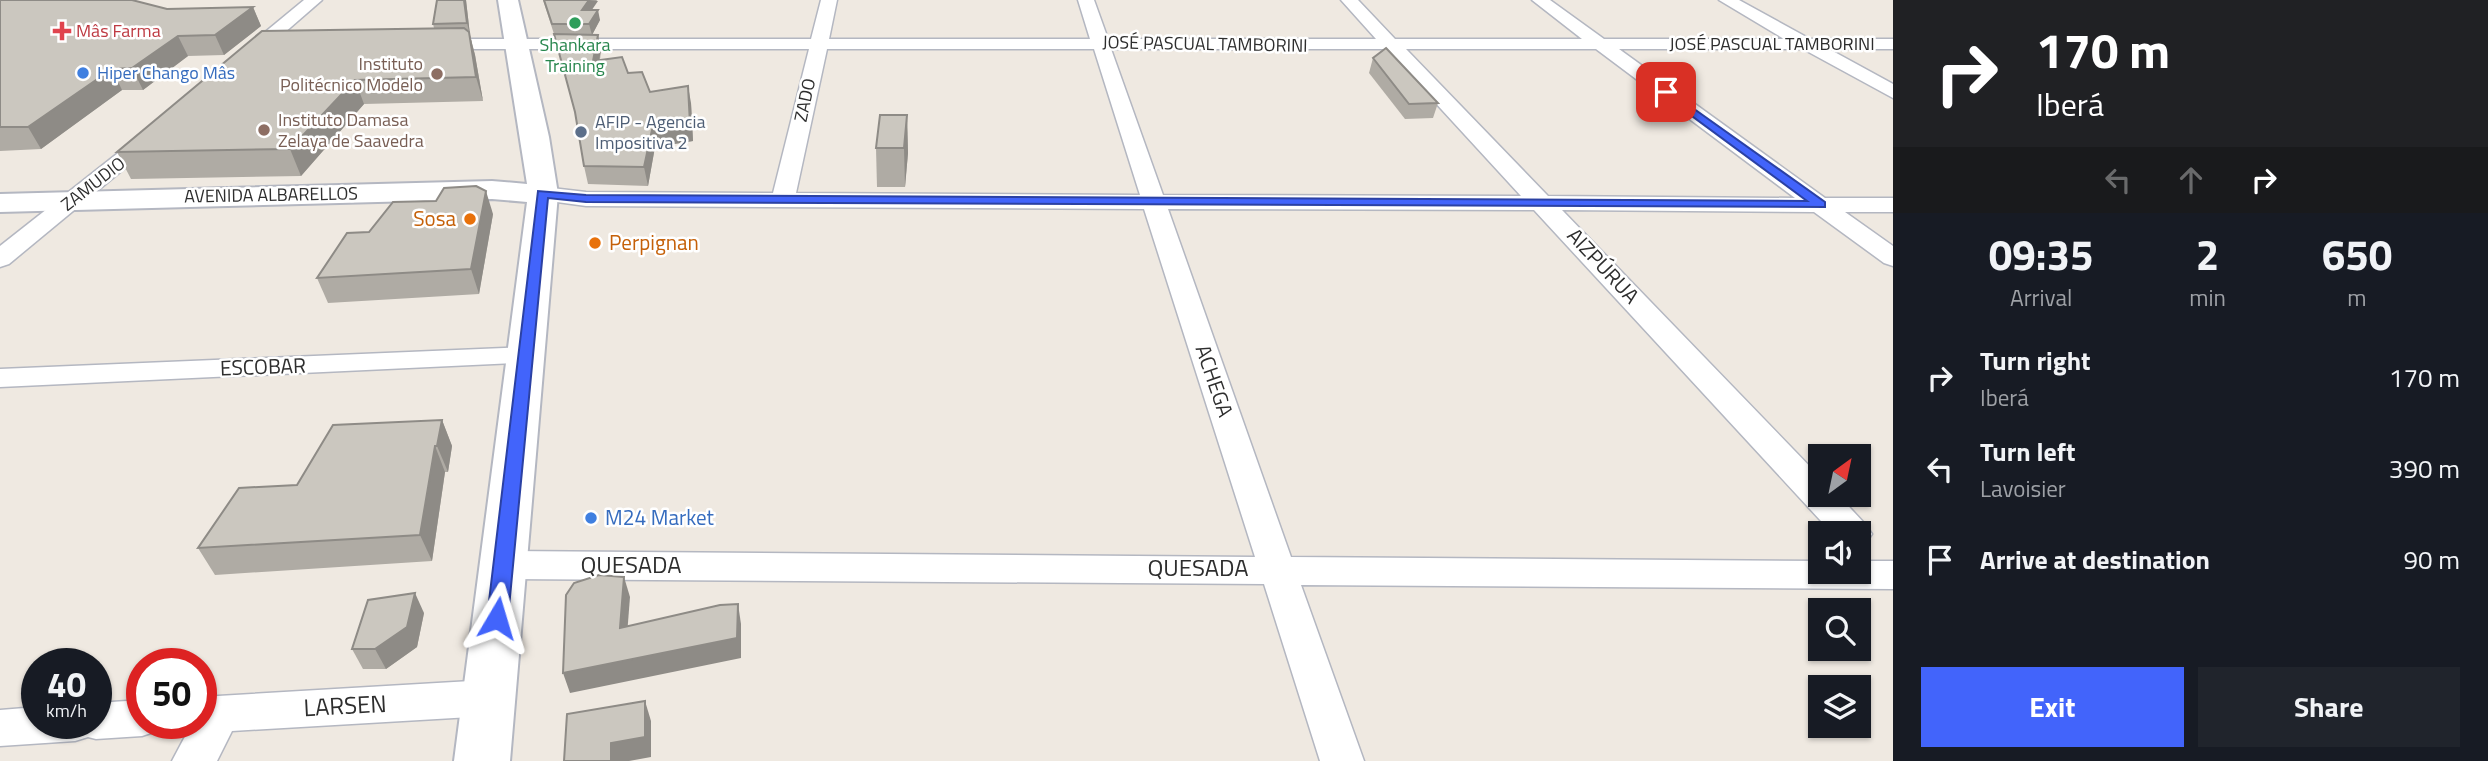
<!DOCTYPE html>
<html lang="en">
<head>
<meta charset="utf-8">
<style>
  :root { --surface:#171b24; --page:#20242c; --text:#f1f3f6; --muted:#9ea1a6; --accent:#4264fb }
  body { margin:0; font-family:"Titillium Web",sans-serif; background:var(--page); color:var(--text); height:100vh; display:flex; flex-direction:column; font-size:26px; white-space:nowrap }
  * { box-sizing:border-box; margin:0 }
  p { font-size:23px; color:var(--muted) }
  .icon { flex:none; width:38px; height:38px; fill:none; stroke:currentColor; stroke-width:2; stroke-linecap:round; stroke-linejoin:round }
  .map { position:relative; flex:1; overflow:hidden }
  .side { display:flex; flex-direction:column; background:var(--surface); width:595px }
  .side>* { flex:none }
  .guide { background:#202124; color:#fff; overflow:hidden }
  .needle { width:46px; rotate:33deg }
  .fabs { position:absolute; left:1808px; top:444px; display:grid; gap:14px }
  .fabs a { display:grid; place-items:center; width:63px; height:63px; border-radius:0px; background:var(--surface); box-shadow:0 2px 5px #0004; font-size:35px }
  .speed { position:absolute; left:21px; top:648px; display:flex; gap:14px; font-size:35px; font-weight:700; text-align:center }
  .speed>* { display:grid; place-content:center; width:91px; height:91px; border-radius:50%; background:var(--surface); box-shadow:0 2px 5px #0004; line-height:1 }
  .speed small { font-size:18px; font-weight:400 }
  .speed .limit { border:10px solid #d22; background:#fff; color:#111 }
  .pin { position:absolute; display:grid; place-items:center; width:60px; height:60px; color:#fff; margin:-30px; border-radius:14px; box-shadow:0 4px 10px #0006 }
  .me { position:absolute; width:77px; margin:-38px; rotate:7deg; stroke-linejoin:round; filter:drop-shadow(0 0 5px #0008) }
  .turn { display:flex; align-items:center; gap:24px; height:147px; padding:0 28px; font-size:32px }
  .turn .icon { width:91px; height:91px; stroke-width:2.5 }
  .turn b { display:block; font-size:49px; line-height:60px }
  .lanes { display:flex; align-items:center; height:66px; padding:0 28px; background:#0003; justify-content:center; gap:35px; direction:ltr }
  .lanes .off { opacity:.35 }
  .eta { display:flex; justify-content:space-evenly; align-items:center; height:119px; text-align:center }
  .eta b { font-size:42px; font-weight:700; line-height:49px }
  .button { display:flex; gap:14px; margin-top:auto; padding:14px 28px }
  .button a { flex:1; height:80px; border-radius:0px; background:var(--accent); color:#fff; font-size:28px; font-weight:700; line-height:80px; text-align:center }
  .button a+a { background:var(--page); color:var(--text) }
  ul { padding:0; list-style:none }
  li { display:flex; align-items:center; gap:21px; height:91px; padding:0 28px }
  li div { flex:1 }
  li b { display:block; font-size:26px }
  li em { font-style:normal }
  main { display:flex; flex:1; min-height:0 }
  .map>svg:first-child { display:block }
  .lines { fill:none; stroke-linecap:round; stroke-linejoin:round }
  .street-casing { stroke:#b4b7c1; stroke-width:3 }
  .secondary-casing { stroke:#b4b7c1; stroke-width:4 }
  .street { fill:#fff; fill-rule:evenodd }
  .secondary { fill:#fff; fill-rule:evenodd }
  .wall { fill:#afaba4 }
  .shaded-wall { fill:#8e8b86 }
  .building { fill:#cbc7bf; stroke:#8e8b86; stroke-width:2 }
  .route { fill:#4264fb; stroke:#2b41a3; stroke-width:2 }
  .leisure-dot { fill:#2e9e5b; stroke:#fff; stroke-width:2.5 }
  .health-dot { fill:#e0444e; stroke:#fff; stroke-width:2.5 }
  .shop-dot { fill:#3f7fe0; stroke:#fff; stroke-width:2.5 }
  .education-dot { fill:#8d6e63; stroke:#fff; stroke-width:2.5 }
  .service-dot { fill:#5c6f8a; stroke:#fff; stroke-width:2.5 }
  .food-dot { fill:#e8710a; stroke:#fff; stroke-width:2.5 }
  .labels { text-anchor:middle; stroke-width:5; stroke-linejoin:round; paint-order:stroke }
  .far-health-label { font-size:18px; fill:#be3a42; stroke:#fff; text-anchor:start }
  .far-street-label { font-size:18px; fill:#2e2e2e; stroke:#fff }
  .far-leisure-label { font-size:18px; fill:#27864d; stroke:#fff }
  .far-education-label { font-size:18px; fill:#785e54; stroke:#fff; text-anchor:end }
  .far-shop-label { font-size:18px; fill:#366cbe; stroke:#fff; text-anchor:start }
  .far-service-label { font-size:18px; fill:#4e5e75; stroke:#fff; text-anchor:start }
  .food-label { font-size:21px; fill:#c56008; stroke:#fff; text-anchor:end }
  .street-label { font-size:21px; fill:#2e2e2e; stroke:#fff }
  .shop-label { font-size:21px; fill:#366cbe; stroke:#fff; text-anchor:start }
  .near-street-label { font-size:24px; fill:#2e2e2e; stroke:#fff }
</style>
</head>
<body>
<main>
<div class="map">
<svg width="1893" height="761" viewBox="0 0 1893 761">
  <rect width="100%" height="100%" fill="#efe9e1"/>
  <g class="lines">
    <!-- street casing -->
    <g class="street-casing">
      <g id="street">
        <polygon points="304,0 322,0 253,60 241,60 238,56 241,52"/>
        <path d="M821 0H837L829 39H1090L1078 0H1094L1108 39H1376L1341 0H1358L1395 39H1582L1532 0H1550L1604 39H1784L1719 0H1739L1810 39H1893V49H1829L1893 84V98L1803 49H1619L1825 198H1893V212H1845L1893 246V266L1884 263 1814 212 1562 210 1820 477V495H1838L1866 525 1872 534 1866 543 1858 546V534H1833L1534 210 1168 209 1291 557 1820 561V572H1858V561H1893V589L1301 585 1364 761H1320L1264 584 504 579 491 575 486 565 491 555 504 551 1255 557 1144 209 586 206 535 199 531 194 535 189 543 187 586 192 773 193 809 49H433L424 44 433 39H811ZM827 49H1094L1140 195 796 193ZM1111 49H1386L1521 196 1163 195ZM1406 49H1596L1795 198 1548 196Z"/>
        <polygon points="153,129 160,131 163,135 160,139 9,264 0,267 0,246 146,131"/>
        <polygon points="526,347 536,350 540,356 536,362 0,387 0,369"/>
        <polygon points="488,680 503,686 509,698 503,710 488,716 232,731 217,761 172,761 189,729 184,723 201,723 201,697"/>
        <polygon points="142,700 142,723 161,723 157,731 142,736 96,739 88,737 75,741 0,746 0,710 37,707 37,723 96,723 96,703"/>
      </g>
    </g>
    <!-- secondary casing -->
    <g class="secondary-casing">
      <polygon id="secondary" points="498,0 518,0 549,137 558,194 510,761 454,761 527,202 492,199 0,212 0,194 492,181 527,184"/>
    </g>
    <!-- street -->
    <use href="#street" class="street"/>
    <!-- secondary -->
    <use href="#secondary" class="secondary"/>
  </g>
  <!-- wall -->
  <g class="wall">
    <polygon points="0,0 167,9 253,7 261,26 224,55 188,56 143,90 122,90 41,149 0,151"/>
    <polygon points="466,0 470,35 475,55 483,101 364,104 301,176 131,179 117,152 434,28 433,24"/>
    <polygon points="543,0 597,0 591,10 600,20 592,35 601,50 600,60 628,73 650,92 691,103 693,141 655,147 648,186 588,184 584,166 577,118 554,34"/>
    <polygon points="1373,58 1438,103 1433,118 1405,119 1369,73"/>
    <polygon points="907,115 908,153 905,187 877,187 876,148"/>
    <polygon points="493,214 479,294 328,303 317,278 369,232"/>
    <polygon points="442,420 452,446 448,472 445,472 432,561 215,575 198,548 297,485"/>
    <polygon points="424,613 417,647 386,669 363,669 352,649"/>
  </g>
  <!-- shaded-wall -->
  <g class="shaded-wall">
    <polygon points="464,0 466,0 470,35 467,23"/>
    <polygon points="589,0 598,1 585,20 582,10"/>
    <polygon points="253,7 261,26 224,55 215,35"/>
    <polygon points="598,10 600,20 592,35 589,24"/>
    <polygon points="469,32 475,55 483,101 476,77"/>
    <polygon points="598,35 601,50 596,77 593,61"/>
    <polygon points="178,36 188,56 143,90 132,68"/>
    <polygon points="112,69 122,90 41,149 28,127"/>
    <polygon points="355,80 364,104 301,176 290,149"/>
    <polygon points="688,86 691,103 693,141 655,147 648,186 644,167 652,130"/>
    <polygon points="907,115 908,153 905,187 904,148"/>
    <polygon points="486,191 493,214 479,294 471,269"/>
    <polygon points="442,420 452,446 448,472 437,446"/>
    <polygon points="435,446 445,472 432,561 420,535"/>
    <polygon points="624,577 630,597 626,648 620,628"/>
    <polygon points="415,593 424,613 417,647 386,669 375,649"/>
    <polygon points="738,604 741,624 741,658 570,693 563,673"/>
    <polygon points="645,701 651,721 651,757 629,761 611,761 611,743"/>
  </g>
  <!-- building -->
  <g class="building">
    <polygon points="0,0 132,0 167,9 253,7 215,35 178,36 132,68 112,69 28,127 0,127"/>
    <polygon points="437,0 464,0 467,23 433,24"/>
    <polygon points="544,0 589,0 582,10 598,10 589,24 552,24"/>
    <polygon points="464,28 469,32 476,77 355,80 290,149 117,152 262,31"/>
    <polygon points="554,34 598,35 593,61 622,57 628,73 642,72 650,92 688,86 690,124 652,130 644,167 584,166 575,112"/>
    <polygon points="1386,48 1438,103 1409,104 1373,58"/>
    <polygon points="880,115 907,115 904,148 876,148"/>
    <polygon points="476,186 486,191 471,269 317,278 347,233 369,232 393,202 436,201 444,188"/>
    <polygon points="442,420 437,446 435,446 420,535 198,548 239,488 297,485 333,425"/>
    <polygon points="599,575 624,577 620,628 720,605 738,604 737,638 563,673 566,595 574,583"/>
    <polygon points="415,593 407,627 375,649 352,649 368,600"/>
    <polygon points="645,701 645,737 611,743 611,761 564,761 567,714"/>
  </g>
  <!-- route -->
  <polygon class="route" points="1666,89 1825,202 1825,207 586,202 548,198 508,618 505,624 497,626 490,624 487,618 538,191 586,195 1807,201 1662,94 1661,92"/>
  <!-- markers -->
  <circle class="leisure-dot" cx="575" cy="23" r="7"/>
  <path class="health-dot" d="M58.5 20.5h7v7h7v7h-7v7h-7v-7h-7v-7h7z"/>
  <g class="shop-dot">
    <circle cx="83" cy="73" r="7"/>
    <circle cx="591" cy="518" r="7"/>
  </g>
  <g class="education-dot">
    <circle cx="437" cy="74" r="7"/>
    <circle cx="264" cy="130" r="7"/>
  </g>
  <circle class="service-dot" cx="581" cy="132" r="7"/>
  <g class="food-dot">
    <circle cx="470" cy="219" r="7"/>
    <circle cx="595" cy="243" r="7"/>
  </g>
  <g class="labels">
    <!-- far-health labels -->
    <g class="far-health-label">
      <text x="76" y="37">Mâs Farma</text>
    </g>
    <!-- far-street labels -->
    <g class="far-street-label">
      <text transform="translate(1205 44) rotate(1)" y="6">JOSÉ PASCUAL TAMBORINI</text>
      <text x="1772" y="50">JOSÉ PASCUAL TAMBORINI</text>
      <text transform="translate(805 100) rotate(-78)" y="6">ZADO</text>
      <text transform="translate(93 184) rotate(-38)" y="6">ZAMUDIO</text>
      <text transform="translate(271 195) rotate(-1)" y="6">AVENIDA ALBARELLOS</text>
    </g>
    <!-- far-leisure labels -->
    <g class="far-leisure-label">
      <text x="575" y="51">Shankara<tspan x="575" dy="21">Training</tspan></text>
    </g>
    <!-- far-education labels -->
    <g class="far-education-label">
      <text x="423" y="70">Instituto<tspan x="423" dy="21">Politécnico Modelo</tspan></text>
      <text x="278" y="126" text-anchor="start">Instituto Damasa<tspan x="278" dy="21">Zelaya de Saavedra</tspan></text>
    </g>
    <!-- far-shop labels -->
    <g class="far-shop-label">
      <text x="97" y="79">Hiper Chango Mâs</text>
    </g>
    <!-- far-service labels -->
    <g class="far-service-label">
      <text x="595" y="128">AFIP - Agencia<tspan x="595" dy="21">Impositiva 2</tspan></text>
    </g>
    <!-- food labels -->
    <g class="food-label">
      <text x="456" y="226">Sosa</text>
      <text x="609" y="250" text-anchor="start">Perpignan</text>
    </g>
    <!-- street labels -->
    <g class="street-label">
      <text transform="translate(1603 266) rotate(47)" y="7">AIZPÚRUA</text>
      <text transform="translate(263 367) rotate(-2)" y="7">ESCOBAR</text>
      <text transform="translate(1214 381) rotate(71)" y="7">ACHEGA</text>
    </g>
    <!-- shop labels -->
    <g class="shop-label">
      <text x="605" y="525">M24 Market</text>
    </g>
    <!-- near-street labels -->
    <g class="near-street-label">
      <text x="631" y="573">QUESADA</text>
      <text x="1198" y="576">QUESADA</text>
      <text transform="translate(345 706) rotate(-3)" y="8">LARSEN</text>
    </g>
  </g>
</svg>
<div class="fabs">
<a><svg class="needle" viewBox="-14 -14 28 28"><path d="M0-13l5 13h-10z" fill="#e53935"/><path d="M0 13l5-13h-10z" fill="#9ea1a6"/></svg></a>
<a><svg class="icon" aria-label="sound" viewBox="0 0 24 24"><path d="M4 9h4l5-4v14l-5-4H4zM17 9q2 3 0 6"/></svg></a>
<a><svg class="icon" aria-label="search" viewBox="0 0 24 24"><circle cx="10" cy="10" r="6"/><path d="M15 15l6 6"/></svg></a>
<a><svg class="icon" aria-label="layers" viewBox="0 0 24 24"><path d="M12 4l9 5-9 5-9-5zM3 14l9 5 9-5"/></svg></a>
</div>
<div class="speed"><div>40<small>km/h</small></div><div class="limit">50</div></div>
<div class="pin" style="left:1666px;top:92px;background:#d93025"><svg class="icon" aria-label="arrive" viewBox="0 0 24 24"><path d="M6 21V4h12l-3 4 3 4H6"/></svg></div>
<svg class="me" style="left:497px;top:618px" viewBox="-20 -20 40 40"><path d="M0-17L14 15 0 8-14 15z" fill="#4264fb" stroke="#fff" stroke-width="4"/></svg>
</div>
<section class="side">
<div class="guide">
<div class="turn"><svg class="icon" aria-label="right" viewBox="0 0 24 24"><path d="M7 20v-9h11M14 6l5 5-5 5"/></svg><div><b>170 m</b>Iberá</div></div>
<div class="lanes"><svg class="icon off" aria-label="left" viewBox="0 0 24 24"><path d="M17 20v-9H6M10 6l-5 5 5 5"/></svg><svg class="icon off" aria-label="ahead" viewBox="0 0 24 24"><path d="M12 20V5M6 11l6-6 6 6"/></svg><svg class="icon" aria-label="right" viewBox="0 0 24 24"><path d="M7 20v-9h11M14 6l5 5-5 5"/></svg></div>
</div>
<div class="eta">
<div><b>09:35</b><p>Arrival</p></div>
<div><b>2</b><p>min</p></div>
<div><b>650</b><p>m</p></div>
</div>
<ul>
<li><svg class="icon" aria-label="right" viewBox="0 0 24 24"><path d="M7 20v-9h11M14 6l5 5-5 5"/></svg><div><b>Turn right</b><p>Iberá</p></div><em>170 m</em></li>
<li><svg class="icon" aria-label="left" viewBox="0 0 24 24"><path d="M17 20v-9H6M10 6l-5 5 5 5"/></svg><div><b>Turn left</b><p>Lavoisier</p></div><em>390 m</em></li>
<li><svg class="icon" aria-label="arrive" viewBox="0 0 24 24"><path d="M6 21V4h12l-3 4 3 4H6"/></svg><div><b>Arrive at destination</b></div><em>90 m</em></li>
</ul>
<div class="button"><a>Exit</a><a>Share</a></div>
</section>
</main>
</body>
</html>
